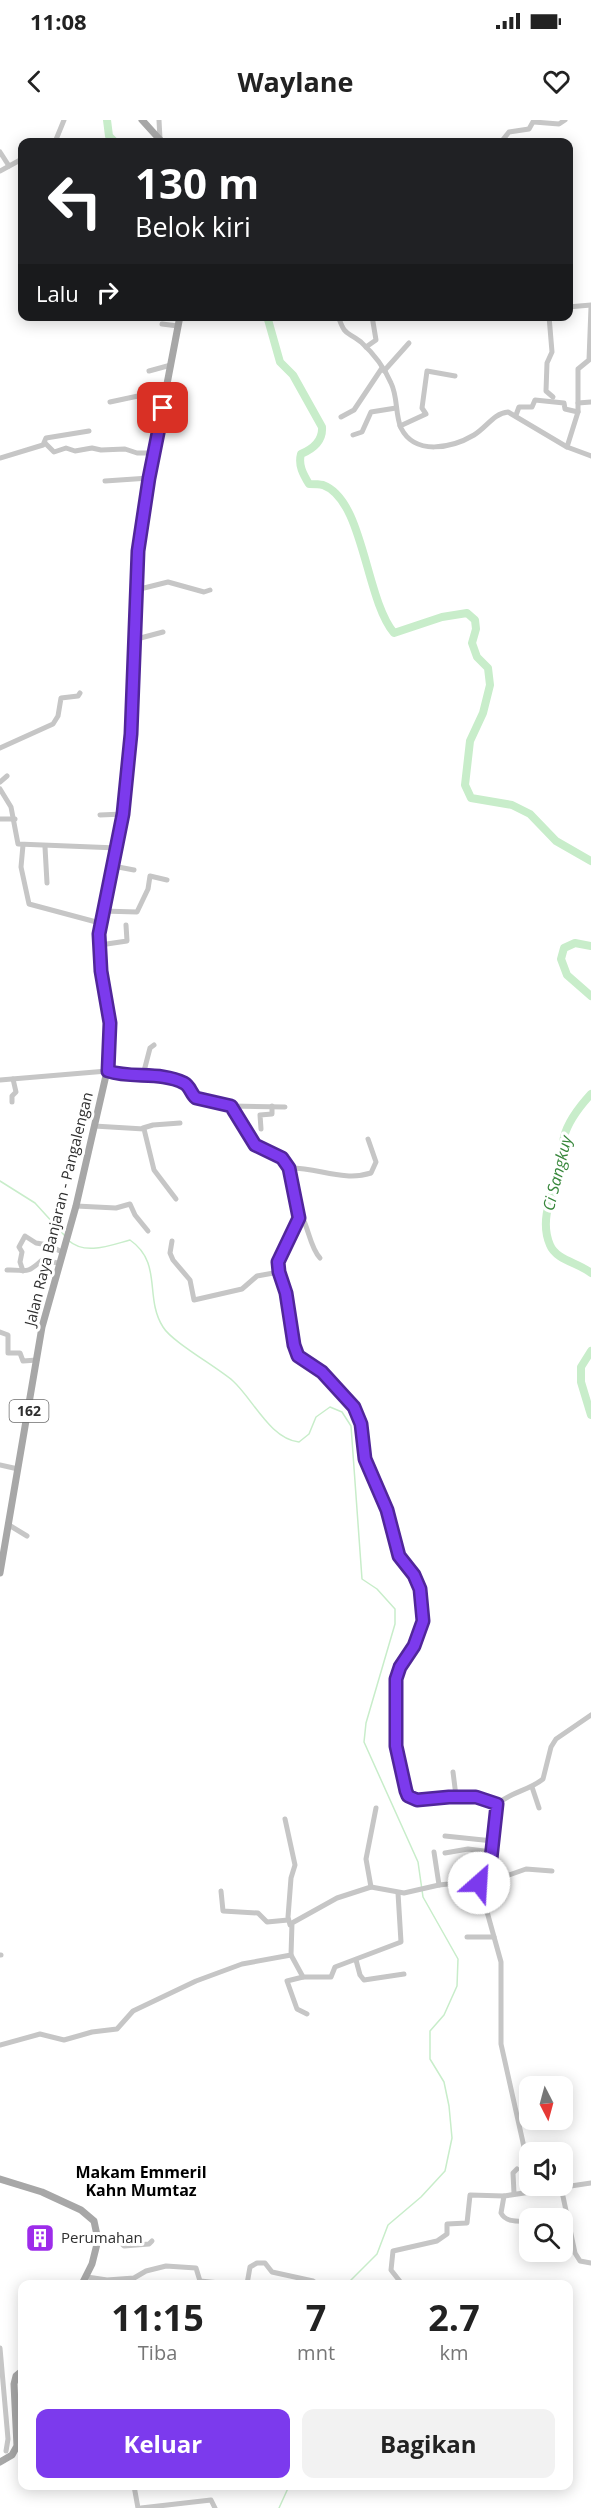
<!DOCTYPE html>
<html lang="id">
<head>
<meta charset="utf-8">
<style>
  :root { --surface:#fff; --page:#f2f2f2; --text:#222; --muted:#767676; --accent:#7c3aed }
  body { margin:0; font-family:"Open Sans",sans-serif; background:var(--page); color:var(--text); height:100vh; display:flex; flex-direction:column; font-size:22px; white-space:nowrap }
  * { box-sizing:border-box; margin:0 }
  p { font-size:20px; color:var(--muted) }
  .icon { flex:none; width:33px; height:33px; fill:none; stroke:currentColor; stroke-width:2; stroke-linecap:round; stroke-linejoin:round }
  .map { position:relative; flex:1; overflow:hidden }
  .details { position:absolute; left:18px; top:2160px; width:555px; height:210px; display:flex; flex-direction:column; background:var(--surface); border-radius:12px; box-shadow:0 3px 15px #0003 }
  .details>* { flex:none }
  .banner { position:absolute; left:18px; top:18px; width:555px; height:183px; border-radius:12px; box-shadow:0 3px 15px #0003; background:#202124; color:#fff; overflow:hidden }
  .needle { width:39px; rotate:174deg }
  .controls { position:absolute; left:519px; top:1956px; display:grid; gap:12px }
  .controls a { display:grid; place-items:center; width:54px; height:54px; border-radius:12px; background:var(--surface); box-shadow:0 3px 15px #0003; font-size:30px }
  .pin { position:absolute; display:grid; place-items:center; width:51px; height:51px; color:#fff; margin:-26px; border-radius:12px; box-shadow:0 3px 9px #0006 }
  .me { position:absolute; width:66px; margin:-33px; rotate:26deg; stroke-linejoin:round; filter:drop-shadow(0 0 4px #0008) }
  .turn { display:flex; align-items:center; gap:21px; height:126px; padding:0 18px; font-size:27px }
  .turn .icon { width:78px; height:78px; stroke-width:2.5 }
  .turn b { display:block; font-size:42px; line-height:51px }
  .then { display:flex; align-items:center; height:57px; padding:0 18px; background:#0003; gap:12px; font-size:22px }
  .eta { display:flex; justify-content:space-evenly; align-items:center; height:102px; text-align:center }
  .eta b { font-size:36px; font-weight:700; line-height:42px }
  .primary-button { display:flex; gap:12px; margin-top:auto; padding:12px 18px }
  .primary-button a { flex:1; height:69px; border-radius:12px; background:var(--accent); color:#fff; font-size:24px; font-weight:700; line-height:69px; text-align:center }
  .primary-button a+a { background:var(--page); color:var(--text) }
  .status { display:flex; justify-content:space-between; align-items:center; height:42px; padding:0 30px; background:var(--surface); direction:ltr }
  .status svg { height:16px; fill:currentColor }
  header { display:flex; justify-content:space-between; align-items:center; height:78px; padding:0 18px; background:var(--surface); font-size:27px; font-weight:700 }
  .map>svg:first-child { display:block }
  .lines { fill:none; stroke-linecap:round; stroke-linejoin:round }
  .stream { stroke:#c8edca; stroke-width:1.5 }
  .river { stroke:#c8edca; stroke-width:8 }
  .minor { stroke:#c6c6c6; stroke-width:5 }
  .major { stroke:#a7a7a7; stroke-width:7 }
  .route-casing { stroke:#51269a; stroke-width:15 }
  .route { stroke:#7c3aed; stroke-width:10 }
  .labels { text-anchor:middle; stroke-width:6; stroke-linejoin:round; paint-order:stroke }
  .shield { fill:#fff; stroke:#6d6d6d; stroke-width:1.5 }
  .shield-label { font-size:14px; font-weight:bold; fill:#2f2f2f }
  .street-label { font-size:15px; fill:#2f2f2f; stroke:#fff }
  .poi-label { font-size:15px; fill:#2f2f2f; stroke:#fff; text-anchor:start }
  .water-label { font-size:16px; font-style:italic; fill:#36863a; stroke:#fff }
  .neighbourhood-label { font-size:16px; font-weight:bold; fill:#000; stroke:#fff }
</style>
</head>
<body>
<div class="status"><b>11:08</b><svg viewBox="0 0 49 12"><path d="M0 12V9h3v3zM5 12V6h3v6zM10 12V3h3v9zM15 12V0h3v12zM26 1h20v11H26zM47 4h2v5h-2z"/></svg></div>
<header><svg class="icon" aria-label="back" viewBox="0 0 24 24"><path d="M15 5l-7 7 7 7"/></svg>Waylane<svg class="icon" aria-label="heart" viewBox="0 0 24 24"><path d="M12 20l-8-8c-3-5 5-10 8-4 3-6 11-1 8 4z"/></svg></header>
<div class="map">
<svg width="591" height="2388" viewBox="0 0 591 2388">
  <rect width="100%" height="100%" fill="#fff"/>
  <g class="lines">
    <!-- stream -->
    <g class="stream">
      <polyline points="0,1061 35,1083 65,1116"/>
      <path d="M68 1120C85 1136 111 1125 130 1120 163 1143 144 1177 163 1207 172 1222 217 1247 233 1261 253 1279 270 1319 299 1322L309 1314 316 1297 330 1287 342 1292 351 1306 362 1459 377 1469 395 1489V1504L366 1603 364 1622 418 1742 423 1777 458 1839 457 1866 444 1895 430 1911V1939L444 1962 449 1986 452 2018 445 2051 421 2077 388 2105 377 2134 347 2164"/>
      <polyline points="279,2388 289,2366"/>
    </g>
    <!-- river -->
    <g class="river">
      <polyline points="107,0 109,16 115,22"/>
      <path d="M267 196 280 242 293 255 322 307C323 321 313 329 301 334 298 345 303 354 309 364 313 364 319 364 323 365 364 380 365 478 394 513L442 497 467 493 475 500 476 509 472 523 477 537 488 548 490 565 483 593 470 621 465 665 471 678 512 685 530 694 556 721 591 741"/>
      <polyline points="591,826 575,823 564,828 561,839 567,855 591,876"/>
      <path d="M591 974C580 986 568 1001 564 1017 561 1026 565 1036 562 1044 555 1070 538 1097 550 1125 556 1140 579 1143 591 1153"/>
      <polyline points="591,1231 581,1247 581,1262 591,1295"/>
    </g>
    <!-- minor -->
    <g class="minor">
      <polyline points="159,0 160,19"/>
      <polyline points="534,2 559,4 565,0"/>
      <polyline points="55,22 64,0"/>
      <polyline points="501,22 509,12 529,9 534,0"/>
      <polyline points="0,32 9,46"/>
      <polyline points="0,51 22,39"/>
      <polyline points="568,187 591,185"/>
      <path d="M338 196C346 218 346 210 361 222 373 233 385 249 391 263 398 277 395 294 401 308 415 336 452 328 474 315 486 308 494 293 508 292L567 327 591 336"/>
      <polyline points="549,196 552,232 547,243 546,271 553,277"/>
      <polyline points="162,204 178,206"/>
      <polyline points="366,227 376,220 372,196"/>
      <polyline points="149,251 171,245"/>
      <polyline points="384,251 409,223"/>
      <polyline points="110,282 138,276 165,278"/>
      <polyline points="578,283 591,282"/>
      <polyline points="516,295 519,287 532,287 535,280 564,283 565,289 578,292"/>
      <polyline points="341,297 354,290 382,248"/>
      <polyline points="400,306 426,294 422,288 427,251 455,256"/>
      <polyline points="353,315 362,312 371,292 396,288"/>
      <polyline points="45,323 54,332 66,328 75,331 92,328 101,330 125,329 137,333 154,333"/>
      <polyline points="567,327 578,292 578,249 589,240 591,187"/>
      <polyline points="0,338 43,325 46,318 89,311"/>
      <polyline points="105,361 149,358"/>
      <polyline points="136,470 168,462 204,472 210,470"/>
      <polyline points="133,520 163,512"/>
      <polyline points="0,628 53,604 58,596 61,578 78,576 80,573"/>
      <polyline points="0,662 7,656"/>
      <polyline points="0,669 11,687 18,724 117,728"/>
      <polyline points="100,695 123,694"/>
      <polyline points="0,699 15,699"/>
      <polyline points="23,725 21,747 29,784 100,803"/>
      <polyline points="45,727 47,763"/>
      <polyline points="113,746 134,750"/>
      <polyline points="102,791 137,792 148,769 150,756 167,760"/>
      <polyline points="100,825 127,821 126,805"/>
      <polyline points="143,955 150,928 154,925"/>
      <path d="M0 960 107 951 129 956 170 959 186 964 196 978 231 986 255 1025 282 1038 289 1048 299 1098 278 1141 279 1152 287 1173 294 1225 299 1236 322 1252 354 1287 361 1304 365 1339 387 1390 398 1436 414 1455 421 1469 423 1501 409 1536 400 1547 396 1570 399 1642 406 1673 412 1679 417 1680C445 1677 470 1674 497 1684"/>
      <polyline points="12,982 12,976 16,972 13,959"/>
      <polyline points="231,986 285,987"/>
      <polyline points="94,1006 144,1009 154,1050 176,1079"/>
      <polyline points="143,1008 153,1005 180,1003"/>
      <polyline points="261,1009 260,995 272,994 272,986"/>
      <path d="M289 1048C317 1047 343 1062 371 1053L376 1042 368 1019"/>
      <polyline points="76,1086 116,1088 130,1084 135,1095 148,1111"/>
      <path d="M299 1094C308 1101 309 1127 320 1138"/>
      <polyline points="172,1121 170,1133 173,1140 190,1160 194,1180 242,1169 257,1156 279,1152"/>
      <path d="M7 1150C26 1149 25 1156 42 1140L58 1143"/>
      <polyline points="23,1151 20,1142 22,1132 19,1127 25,1116 36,1123 48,1125 62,1132"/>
      <polyline points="0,1212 8,1215 8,1233 20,1233 23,1241 37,1240"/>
      <polyline points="0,1345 18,1349"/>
      <polyline points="9,1405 27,1416"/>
      <polyline points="453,1652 456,1676"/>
      <polyline points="532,1667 539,1688"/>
      <polyline points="285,1699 295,1745 291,1758 288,1797 290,1805"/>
      <polyline points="445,1716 493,1721"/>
      <polyline points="434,1732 439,1765"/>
      <polyline points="445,1733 468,1729 492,1732"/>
      <polyline points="489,1757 509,1755 526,1749 552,1751"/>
      <polyline points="479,1763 501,1842 501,1924 524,2027 530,2033"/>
      <polyline points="371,1767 366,1739 376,1688"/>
      <polyline points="221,1771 223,1791 258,1793 267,1802 288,1800"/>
      <polyline points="467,1817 494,1817"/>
      <polyline points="0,1835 1,1835"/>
      <polyline points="291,1835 303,1857 331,1857 335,1847 401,1822 398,1773"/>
      <polyline points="356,1840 360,1855 364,1860 404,1854"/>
      <polyline points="303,1857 287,1861 297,1889 307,1894"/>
      <path d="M0 1925 40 1914 64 1920 92 1912 117 1909 133 1891 196 1861 242 1844 291 1835 292 1803 337 1778 371 1767 404 1773 439 1765 486 1760 490 1751 497 1684C513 1671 528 1671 543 1659L551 1627 556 1619 591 1595"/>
      <polyline points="539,2032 550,2032"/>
      <polyline points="561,2067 575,2133 580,2141 591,2143"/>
      <polyline points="514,2073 513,2053 517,2049"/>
      <path d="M504 2076 501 2093C506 2103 519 2101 530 2101"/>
      <polyline points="555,2098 568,2096"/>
      <polyline points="98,2120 117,2119 124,2126 149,2124 152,2121"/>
      <polyline points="87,2157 107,2160 134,2158 146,2151 166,2146 196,2148 200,2161 230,2164"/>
      <polyline points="247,2164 250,2147 257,2143 265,2143 272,2152 313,2161 317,2164"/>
      <polyline points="402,2164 391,2150 393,2131 437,2121 447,2114 447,2104 467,2103 470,2075 504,2076 591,2063"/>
      <polyline points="0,2228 8,2319 6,2331"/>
      <polyline points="16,2289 22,2289"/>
      <polyline points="134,2366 138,2388"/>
      <polyline points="141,2388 211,2380 215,2388"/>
    </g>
    <!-- major -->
    <g class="major">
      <polyline points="142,0 162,22"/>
      <polyline points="0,1453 42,1207 76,1086 107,951 110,903 101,851 99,814 123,694 127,658 138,431 149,358 180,196"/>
      <polyline points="0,2059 42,2072 81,2090 94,2101 98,2120 92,2144 82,2164"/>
      <polyline points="0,2342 12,2335 17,2326 14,2264 16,2256 22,2251"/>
    </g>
  </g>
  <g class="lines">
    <!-- route casing -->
    <g class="route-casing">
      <path id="route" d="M163 288 149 358 138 431 131 614 123 694 99 814 101 851 110 903 108 951C132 959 160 951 184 963 190 966 191 974 196 978L231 986 255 1025 282 1038 289 1048 299 1098 278 1142 279 1152 286 1173 294 1225 298 1236 322 1252 354 1287 361 1304 365 1339 387 1390 399 1436 414 1455 420 1469 423 1501 414 1526 400 1547 396 1559V1626L406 1671 408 1676 417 1680 449 1677H476L497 1684 489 1757 479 1763"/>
    </g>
    <!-- route -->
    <use href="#route" class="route"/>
  </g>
  <!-- icons -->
  <defs>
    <g id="building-square" transform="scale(1.5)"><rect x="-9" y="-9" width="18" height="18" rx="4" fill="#9d2cea" stroke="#fff"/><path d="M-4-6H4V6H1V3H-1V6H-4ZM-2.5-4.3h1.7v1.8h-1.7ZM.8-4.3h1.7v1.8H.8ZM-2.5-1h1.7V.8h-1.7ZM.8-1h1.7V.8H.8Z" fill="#fff"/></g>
  </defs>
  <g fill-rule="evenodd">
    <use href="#building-square" x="40" y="2118"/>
  </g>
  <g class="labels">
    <!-- shield labels -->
    <rect class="shield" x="9.5" y="1280" width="39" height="22" rx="4.5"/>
    <g class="shield-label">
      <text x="29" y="1296">162</text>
    </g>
    <!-- street labels -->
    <g class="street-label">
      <text transform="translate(59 1089) rotate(-76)" y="5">Jalan Raya Banjaran - Pangalengan</text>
    </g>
    <!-- poi labels -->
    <g class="poi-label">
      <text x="61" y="2123">Perumahan</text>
    </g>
    <!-- water labels -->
    <g class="water-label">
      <text transform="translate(557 1053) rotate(-76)" y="6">Ci Sangkuy</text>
    </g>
    <!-- neighbourhood labels -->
    <g class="neighbourhood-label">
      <text x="141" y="2058">Makam Emmeril<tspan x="141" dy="18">Kahn Mumtaz</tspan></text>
    </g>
  </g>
</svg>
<div class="controls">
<a><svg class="needle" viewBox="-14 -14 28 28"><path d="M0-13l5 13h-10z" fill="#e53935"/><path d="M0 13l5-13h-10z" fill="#767676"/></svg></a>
<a><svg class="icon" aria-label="sound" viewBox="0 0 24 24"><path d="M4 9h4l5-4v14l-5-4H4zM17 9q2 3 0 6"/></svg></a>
<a><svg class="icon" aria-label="search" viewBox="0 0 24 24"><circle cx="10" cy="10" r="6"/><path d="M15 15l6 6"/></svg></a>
</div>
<div class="pin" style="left:163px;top:288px;background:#d93025"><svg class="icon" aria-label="arrive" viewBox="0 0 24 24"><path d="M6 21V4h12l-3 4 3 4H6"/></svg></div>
<svg class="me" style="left:479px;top:1763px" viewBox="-20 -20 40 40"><circle r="19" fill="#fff"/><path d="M0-13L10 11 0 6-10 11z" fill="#7c3aed"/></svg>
<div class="banner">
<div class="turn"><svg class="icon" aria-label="left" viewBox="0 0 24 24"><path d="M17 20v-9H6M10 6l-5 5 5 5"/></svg><div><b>130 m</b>Belok kiri</div></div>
<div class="then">Lalu<svg class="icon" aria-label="right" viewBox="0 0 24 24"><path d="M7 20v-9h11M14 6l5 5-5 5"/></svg></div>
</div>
<section class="details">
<div class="eta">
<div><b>11:15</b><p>Tiba</p></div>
<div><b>7</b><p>mnt</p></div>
<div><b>2.7</b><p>km</p></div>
</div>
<div class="primary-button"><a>Keluar</a><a>Bagikan</a></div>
</section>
</div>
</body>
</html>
